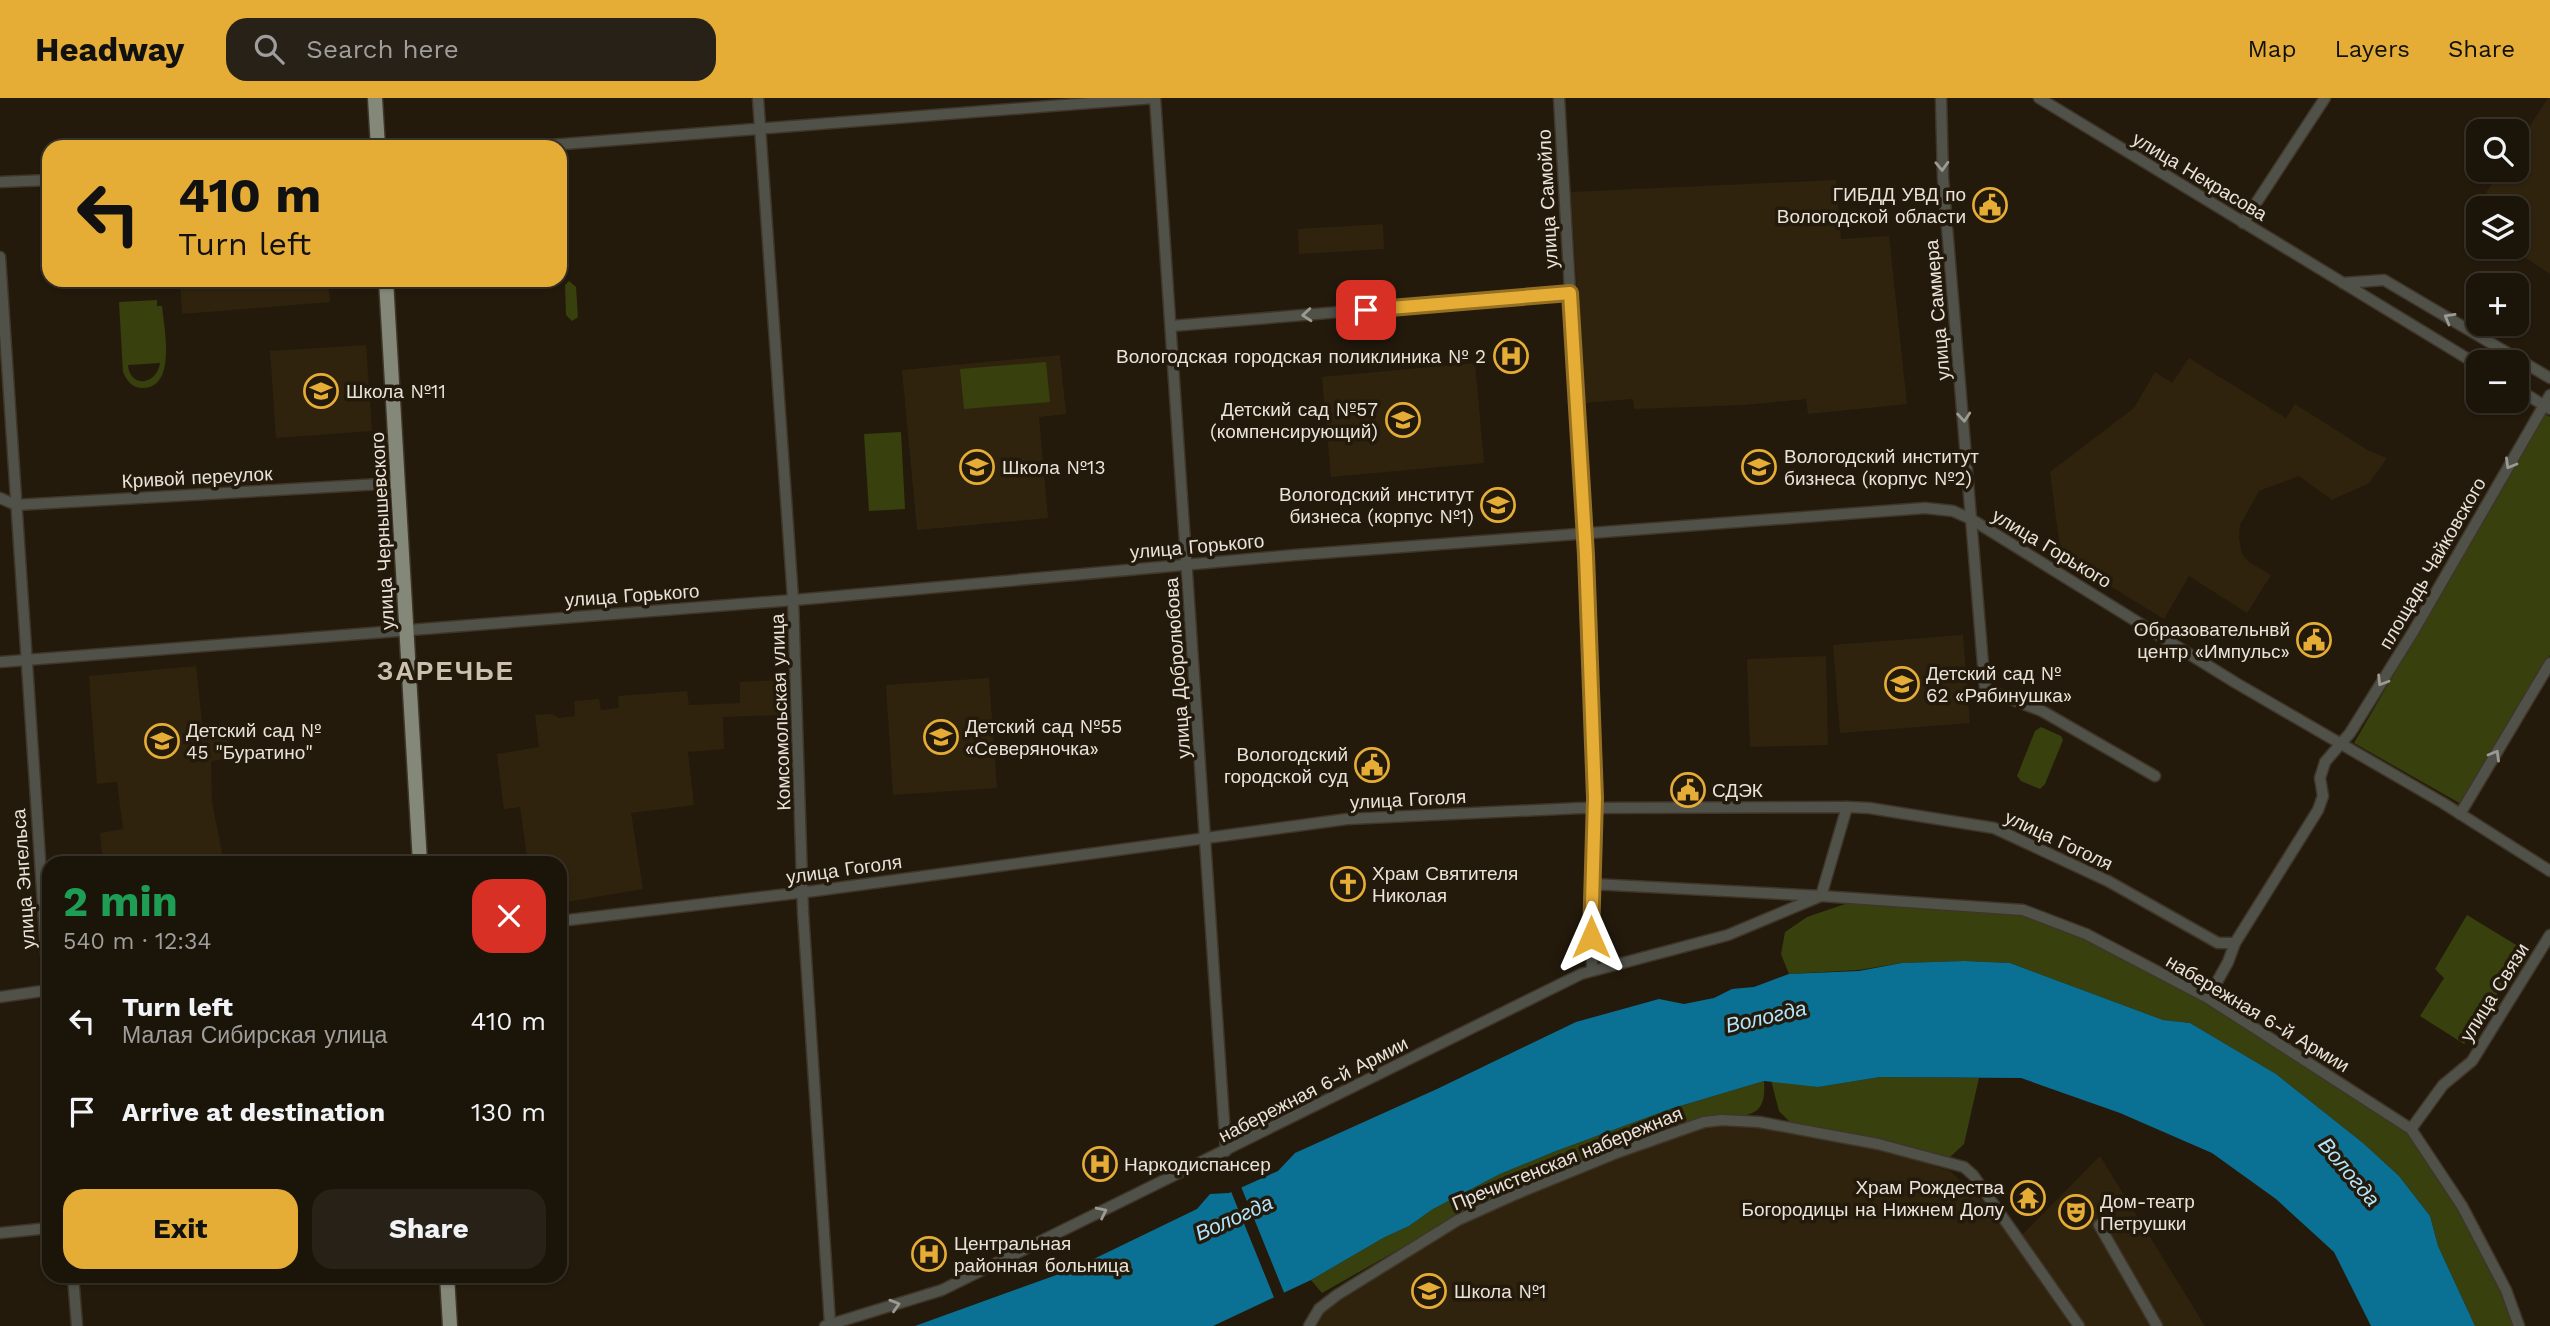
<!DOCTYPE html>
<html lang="en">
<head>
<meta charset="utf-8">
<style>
  :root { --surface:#1a1409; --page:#272117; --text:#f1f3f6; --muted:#9f9e9c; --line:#38332a; --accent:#e5ad35 }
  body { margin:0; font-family:"Work Sans",sans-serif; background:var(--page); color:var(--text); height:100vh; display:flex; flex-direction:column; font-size:26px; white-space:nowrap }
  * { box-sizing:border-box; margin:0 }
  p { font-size:23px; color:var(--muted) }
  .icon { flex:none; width:38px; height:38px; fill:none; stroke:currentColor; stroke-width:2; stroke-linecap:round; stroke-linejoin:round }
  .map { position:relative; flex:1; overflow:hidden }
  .drawer { position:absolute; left:42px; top:758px; width:525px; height:427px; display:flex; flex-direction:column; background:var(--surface); border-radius:21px; box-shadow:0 2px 5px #0004,0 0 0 2px var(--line) }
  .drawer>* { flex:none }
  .top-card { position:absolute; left:42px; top:42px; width:525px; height:147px; border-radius:21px; box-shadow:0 2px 5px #0004,0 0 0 2px var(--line); background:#e5ad35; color:#111; overflow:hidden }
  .tools { position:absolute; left:2466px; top:21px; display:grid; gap:14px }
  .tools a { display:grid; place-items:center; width:63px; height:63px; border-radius:14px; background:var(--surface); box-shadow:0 2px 5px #0004,0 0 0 2px var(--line); font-size:35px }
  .pin { position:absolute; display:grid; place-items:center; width:60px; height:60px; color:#fff; margin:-30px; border-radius:14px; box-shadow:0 4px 10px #0006 }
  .me { position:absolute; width:77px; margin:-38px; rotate:0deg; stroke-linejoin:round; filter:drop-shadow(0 0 5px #0008) }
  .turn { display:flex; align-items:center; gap:24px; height:147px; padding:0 21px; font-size:32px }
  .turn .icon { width:91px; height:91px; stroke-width:2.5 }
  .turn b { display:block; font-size:49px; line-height:60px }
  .round { display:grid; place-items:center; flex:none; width:74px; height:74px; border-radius:21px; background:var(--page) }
  .headline { display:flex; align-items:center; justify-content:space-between; height:119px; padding:0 21px }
  h1 { font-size:42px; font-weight:700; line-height:52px; color:#1e9e55 }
  .action { display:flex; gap:14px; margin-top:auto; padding:14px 21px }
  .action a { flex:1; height:80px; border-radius:21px; background:var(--accent); color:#111; font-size:28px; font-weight:700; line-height:80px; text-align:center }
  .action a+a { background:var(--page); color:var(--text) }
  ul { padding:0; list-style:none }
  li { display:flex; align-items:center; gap:21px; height:91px; padding:0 21px }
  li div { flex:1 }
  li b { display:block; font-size:26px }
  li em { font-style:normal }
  header { display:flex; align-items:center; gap:42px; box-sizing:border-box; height:98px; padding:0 35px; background:var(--accent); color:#111 }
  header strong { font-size:33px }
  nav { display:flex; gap:38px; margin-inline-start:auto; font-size:24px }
  .search { width:490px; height:63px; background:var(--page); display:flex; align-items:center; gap:18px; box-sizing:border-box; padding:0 24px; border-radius:21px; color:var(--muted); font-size:26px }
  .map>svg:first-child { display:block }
  .built { fill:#2f230e }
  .green { fill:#38400d; fill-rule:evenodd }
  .water { fill:#0b7194 }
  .pier { fill:#231a0c }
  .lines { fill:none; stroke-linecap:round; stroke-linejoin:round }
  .minor-casing { stroke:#3f3629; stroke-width:13 }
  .major-casing { stroke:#3f3629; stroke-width:17 }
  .minor { stroke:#50524a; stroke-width:10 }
  .major { stroke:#838878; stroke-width:14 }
  .oneway { stroke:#9c9a92 }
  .route-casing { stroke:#957022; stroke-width:18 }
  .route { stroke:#e5ad35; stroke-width:12 }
  .labels { text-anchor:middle; stroke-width:7; stroke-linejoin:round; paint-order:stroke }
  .street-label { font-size:19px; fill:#e9e3da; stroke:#231a0c }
  .poi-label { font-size:19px; fill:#e9e3da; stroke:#231a0c; text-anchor:start }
  .water-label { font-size:21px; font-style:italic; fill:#b2e4fc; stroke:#231a0c }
  .district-label { font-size:26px; font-weight:bold; letter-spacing:2px; fill:#cbbfad; stroke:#231a0c }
</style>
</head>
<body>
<header>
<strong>Headway</strong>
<div class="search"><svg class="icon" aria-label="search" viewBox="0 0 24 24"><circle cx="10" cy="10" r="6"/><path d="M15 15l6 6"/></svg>Search here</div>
<nav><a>Map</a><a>Layers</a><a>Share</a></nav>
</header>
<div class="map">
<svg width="2550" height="1228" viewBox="0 0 2550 1228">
  <rect width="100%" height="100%" fill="#231a0c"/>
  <!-- built -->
  <g class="built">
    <polygon points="2548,0 2550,0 2550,176 2509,149 2516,149 2516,110 2478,110 2478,128 2468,122 2501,72 2516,72 2517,48"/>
    <polygon points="1836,82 1841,141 1889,138 1907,306 1808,316 1806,301 1744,307 1634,311 1633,301 1584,305 1571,94"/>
    <polygon points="1383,126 1384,151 1299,156 1298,131"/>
    <polygon points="180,182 328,182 330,204 182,216"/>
    <polygon points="366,247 372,333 276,340 270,253"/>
    <polygon points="1060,257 1066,316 1039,319 1048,420 917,432 902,272"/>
    <polygon points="2189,260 2286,320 2295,306 2369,353 2387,360 2369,385 2332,402 2299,378 2259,393 2240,427 2239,440 2242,456 2250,465 2271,477 2247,515 2189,478 2164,521 2061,458 2050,374 2134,310 2155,274 2172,285"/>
    <polygon points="1475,265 1484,365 1331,379 1322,279"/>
    <polygon points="1963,537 1970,625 1840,635 1833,547"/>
    <polygon points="1826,558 1828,647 1750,649 1747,561"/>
    <polygon points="196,568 202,625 229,626 230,660 211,663 212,704 224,765 81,765 103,763 100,735 123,731 117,684 97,686 89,578"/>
    <polygon points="989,580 997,690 893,697 886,587"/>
    <polygon points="782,582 782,617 723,619 724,651 688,654 694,707 631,715 643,791 560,805 560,765 528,765 520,709 504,711 497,656 539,649 535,617 552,616 559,620 575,618 574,603 599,601 601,612 619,610 618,598 687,593 689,607 740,605 740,584"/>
    <polygon points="1740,1026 1877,1049 1950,1073 1983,1103 2073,1228 1314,1228 1320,1213 1460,1125 1618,1058 1705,1028"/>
    <polygon points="2100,1058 2205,1228 2085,1228 2021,1138"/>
  </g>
  <!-- green -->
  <g class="green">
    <polygon points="569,183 576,189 578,219 572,223 566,217 565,187"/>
    <path d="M157 202V208H162C164 229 177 290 143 290 132 290 127 283 123 274L119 204ZM160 265C157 287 130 291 128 267Z"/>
    <polygon points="1046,264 1050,304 964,311 960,271"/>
    <polygon points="2545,316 2550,319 2550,557 2461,706 2354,645"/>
    <polygon points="901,334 905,411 869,413 864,336"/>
    <polygon points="2041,629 2061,638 2063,642 2045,686 2040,691 2021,683 2017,678 2035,633"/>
    <polygon points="1848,805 2022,817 2085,841 2206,903 2408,1034 2458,1110 2502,1193 2514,1228 2475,1228 2438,1148 2430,1118 2399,1078 2363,1045 2276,976 2190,925 2163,922 2010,865 1964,863 1902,865 1859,872 1789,876 1781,856 1785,834 1807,819"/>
    <polygon points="2467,817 2526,853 2464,946 2420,918 2444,880 2435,871"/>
    <polygon points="1880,979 1979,980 1964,1046 1947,1062 1791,1025 1779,1013 1771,982 1818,989"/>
    <path d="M1764 983C1767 1018 1750 1018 1721 1019L1456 1119 1322 1195 1311 1182 1383 1140 1409 1128 1433 1111 1500 1076 1556 1053 1670 1011Z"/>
  </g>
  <!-- water -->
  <polygon class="water" points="1964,863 2010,865 2163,922 2190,925 2276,976 2363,1045 2399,1078 2430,1118 2438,1148 2475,1228 2371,1228 2334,1154 2276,1101 2212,1055 2120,1015 2021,980 1880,979 1818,989 1764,983 1670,1011 1556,1053 1500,1076 1433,1111 1409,1128 1383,1140 1311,1182 1213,1228 915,1228 1073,1171 1197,1111 1210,1096 1229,1095 1278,1073 1295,1055 1437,991 1576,924 1659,901 1684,906 1714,900 1732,891 1754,889 1789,876 1859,873 1902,865"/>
  <!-- pier -->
  <polygon class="pier" points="1240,1086 1285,1197 1275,1202 1230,1091"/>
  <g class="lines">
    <!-- minor casing -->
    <g class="minor-casing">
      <g id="minor">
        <polyline points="758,0 793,501 803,814 830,1226"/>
        <polyline points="1155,0 1226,1053"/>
        <polyline points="1559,0 1587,491 1595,710 1592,786 1592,872"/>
        <polyline points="1941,0 1943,80 1985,591 2042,613 2155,678"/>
        <polyline points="2039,0 2478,267"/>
        <polyline points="525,49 1154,0"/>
        <polyline points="0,84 49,82"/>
        <polyline points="2243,125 2325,0"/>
        <polyline points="0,159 49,897"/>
        <polyline points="2343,185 2384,182 2550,280"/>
        <polyline points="1171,228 1570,195"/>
        <polyline points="2516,290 2550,311"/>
        <polyline points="0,400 16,407 398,385"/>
        <polyline points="0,564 806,501 1295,457 1925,410 1953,413 1971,421 2236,585 2443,705 2550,773"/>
        <polyline points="2460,716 2550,565"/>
        <polyline points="1592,786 1821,798 2023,812 2086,836 2208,900 2411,1031 2462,1108 2506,1192 2519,1228"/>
        <polyline points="560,823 814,793 1347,721 1580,710 1847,709 1869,710 1994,730 2108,783 2218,845 2235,845"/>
        <polyline points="0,899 49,892"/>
        <polyline points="2208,900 2228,864 2235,845 2318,712 2323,698 2320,680 2325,664 2350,635 2413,534 2550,297"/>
        <polyline points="2411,1031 2443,987 2472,963 2550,837"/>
        <polyline points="2099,1127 2157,1228"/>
        <polyline points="0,1135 49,1130"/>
        <polyline points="73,1178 77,1228"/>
        <polyline points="825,1228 942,1192 1581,876 1728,837 1821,798 1847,709"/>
        <polyline points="1309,1228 1319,1211 1337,1197 1458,1122 1516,1096 1616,1055 1704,1024 1722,1022 1759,1024 1878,1046 1964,1069 1973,1077 2079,1228"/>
      </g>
    </g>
    <!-- major casing -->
    <g class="major-casing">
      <g id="major">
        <polyline points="375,0 378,49"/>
        <polyline points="386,182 420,765"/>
        <polyline points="447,1178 450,1228"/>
      </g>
    </g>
    <!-- minor -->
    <use href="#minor" class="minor"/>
    <!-- major -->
    <use href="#major" class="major"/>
  </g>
  <!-- one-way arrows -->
  <defs><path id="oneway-chevron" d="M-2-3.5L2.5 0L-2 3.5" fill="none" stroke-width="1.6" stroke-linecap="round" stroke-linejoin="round" transform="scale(1.75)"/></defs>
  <g class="oneway">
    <use href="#oneway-chevron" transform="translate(1942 68) rotate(88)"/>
    <use href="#oneway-chevron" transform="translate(1307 217) rotate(175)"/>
    <use href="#oneway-chevron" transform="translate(2449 220) rotate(-150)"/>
    <use href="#oneway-chevron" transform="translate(1964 319) rotate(85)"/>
    <use href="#oneway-chevron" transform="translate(2510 366) rotate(120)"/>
    <use href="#oneway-chevron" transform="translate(2382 583) rotate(122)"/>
    <use href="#oneway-chevron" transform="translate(2495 657) rotate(-60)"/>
    <use href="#oneway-chevron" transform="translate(1102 1114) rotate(-26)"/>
    <use href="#oneway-chevron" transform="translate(895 1207) rotate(-17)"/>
  </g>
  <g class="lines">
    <!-- route casing -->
    <g class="route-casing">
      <polyline id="route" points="1366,212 1570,195 1586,457 1595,700 1591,839"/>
    </g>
    <!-- route -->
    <use href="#route" class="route"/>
  </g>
  <!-- icons -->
  <defs>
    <g id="civic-ring" transform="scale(1.75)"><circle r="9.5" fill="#231a0c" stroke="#e5ad35" stroke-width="1.5"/><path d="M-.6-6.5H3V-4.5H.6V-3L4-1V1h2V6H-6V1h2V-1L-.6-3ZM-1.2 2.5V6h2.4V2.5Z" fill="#e5ad35"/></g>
    <g id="hospital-ring" transform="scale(1.75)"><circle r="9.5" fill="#231a0c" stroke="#e5ad35" stroke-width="1.5"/><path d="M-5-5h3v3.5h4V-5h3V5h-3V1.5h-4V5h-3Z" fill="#e5ad35"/></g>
    <g id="school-ring" transform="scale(1.75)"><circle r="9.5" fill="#231a0c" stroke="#e5ad35" stroke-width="1.5"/><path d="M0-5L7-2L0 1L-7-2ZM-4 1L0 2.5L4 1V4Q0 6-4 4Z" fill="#e5ad35"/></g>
    <g id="university-ring" transform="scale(1.75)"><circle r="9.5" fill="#231a0c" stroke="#e5ad35" stroke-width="1.5"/><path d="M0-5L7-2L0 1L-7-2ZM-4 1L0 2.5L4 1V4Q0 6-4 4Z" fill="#e5ad35"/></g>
    <g id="church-ring" transform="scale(1.75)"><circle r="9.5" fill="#231a0c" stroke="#e5ad35" stroke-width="1.5"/><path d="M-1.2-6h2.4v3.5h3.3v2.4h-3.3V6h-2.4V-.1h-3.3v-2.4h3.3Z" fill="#e5ad35"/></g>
    <g id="temple-ring" transform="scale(1.75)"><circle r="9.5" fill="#231a0c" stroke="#e5ad35" stroke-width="1.5"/><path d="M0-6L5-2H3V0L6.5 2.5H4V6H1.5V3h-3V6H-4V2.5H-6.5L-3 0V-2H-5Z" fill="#e5ad35"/></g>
    <g id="theatre-ring" transform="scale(1.75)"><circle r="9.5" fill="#231a0c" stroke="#e5ad35" stroke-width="1.5"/><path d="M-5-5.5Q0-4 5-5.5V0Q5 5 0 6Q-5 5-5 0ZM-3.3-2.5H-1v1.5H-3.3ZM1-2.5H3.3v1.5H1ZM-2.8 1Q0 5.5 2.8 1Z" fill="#e5ad35"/></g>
  </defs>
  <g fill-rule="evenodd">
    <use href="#civic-ring" x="1990" y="107"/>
    <use href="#hospital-ring" x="1511" y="258"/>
    <use href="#school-ring" x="321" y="293"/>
    <use href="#school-ring" x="1403" y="322"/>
    <use href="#school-ring" x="977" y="369"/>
    <use href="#university-ring" x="1759" y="369"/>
    <use href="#university-ring" x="1498" y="407"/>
    <use href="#civic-ring" x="2314" y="542"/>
    <use href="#school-ring" x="1902" y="586"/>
    <use href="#school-ring" x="941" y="639"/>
    <use href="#school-ring" x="162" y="643"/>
    <use href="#civic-ring" x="1372" y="667"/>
    <use href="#civic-ring" x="1688" y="692"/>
    <use href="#church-ring" x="1348" y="786"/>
    <use href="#hospital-ring" x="1100" y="1066"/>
    <use href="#temple-ring" x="2028" y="1100"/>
    <use href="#theatre-ring" x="2076" y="1114"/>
    <use href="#hospital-ring" x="929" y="1156"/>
    <use href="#school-ring" x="1429" y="1193"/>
  </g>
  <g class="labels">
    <!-- street labels -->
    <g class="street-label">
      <text transform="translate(2200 78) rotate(31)" y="7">улица Некрасова</text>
      <text transform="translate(1547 101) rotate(-93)" y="7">улица Самойло</text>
      <text transform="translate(1937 212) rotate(-95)" y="7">улица Саммера</text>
      <text transform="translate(197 379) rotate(-3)" y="7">Кривой переулок</text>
      <text transform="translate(382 433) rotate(-93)" y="7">улица Чернышевского</text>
      <text transform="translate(1197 448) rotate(-5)" y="7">улица Горького</text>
      <text transform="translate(2052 450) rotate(31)" y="7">улица Горького</text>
      <text transform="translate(2432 465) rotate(-60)" y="7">площадь Чайковского</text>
      <text transform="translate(632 497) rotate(-4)" y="7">улица Горького</text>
      <text transform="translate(1177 570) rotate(-94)" y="7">улица Добролюбова</text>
      <text transform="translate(780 614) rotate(-92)" y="7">Комсомольская улица</text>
      <text transform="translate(1408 701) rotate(-3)" y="7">улица Гоголя</text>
      <text transform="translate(2059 742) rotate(25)" y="7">улица Гоголя</text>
      <text transform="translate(844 771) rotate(-8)" y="7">улица Гоголя</text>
      <text transform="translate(23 781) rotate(-94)" y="7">улица Энгельса</text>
      <text transform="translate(2494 894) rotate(-58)" y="7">улица Связи</text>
      <text transform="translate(2258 915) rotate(31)" y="7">набережная 6-й Армии</text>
      <text transform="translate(1313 991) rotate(-27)" y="7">набережная 6-й Армии</text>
      <text transform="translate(1567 1060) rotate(-22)" y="7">Пречистенская набережная</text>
    </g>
    <!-- poi labels -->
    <g class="poi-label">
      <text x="1966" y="103" text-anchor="end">ГИБДД УВД по<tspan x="1966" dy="22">Вологодской области</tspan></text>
      <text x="1486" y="265" text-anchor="end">Вологодская городская поликлиника № 2</text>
      <text x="346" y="300">Школа №11</text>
      <text x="1378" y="318" text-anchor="end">Детский сад №57<tspan x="1378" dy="22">(компенсирующий)</tspan></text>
      <text x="1784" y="365">Вологодский институт<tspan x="1784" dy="22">бизнеса (корпус №2)</tspan></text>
      <text x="1002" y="376">Школа №13</text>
      <text x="1474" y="403" text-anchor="end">Вологодский институт<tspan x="1474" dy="22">бизнеса (корпус №1)</tspan></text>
      <text x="2290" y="538" text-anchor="end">Образовательнвй<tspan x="2290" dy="22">центр «Импульс»</tspan></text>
      <text x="1926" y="582">Детский сад №<tspan x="1926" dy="22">62 «Рябинушка»</tspan></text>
      <text x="965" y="635">Детский сад №55<tspan x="965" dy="22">«Северяночка»</tspan></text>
      <text x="186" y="639">Детский сад №<tspan x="186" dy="22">45 "Буратино"</tspan></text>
      <text x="1348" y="663" text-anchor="end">Вологодский<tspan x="1348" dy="22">городской суд</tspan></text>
      <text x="1712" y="699">СДЭК</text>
      <text x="1372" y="782">Храм Святителя<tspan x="1372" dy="22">Николая</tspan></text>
      <text x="1124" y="1073">Наркодиспансер</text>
      <text x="2004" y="1096" text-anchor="end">Храм Рождества<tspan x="2004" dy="22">Богородицы на Нижнем Долу</tspan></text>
      <text x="2100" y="1110">Дом-театр<tspan x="2100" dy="22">Петрушки</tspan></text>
      <text x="954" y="1152">Центральная<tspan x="954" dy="22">районная больница</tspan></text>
      <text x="1454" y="1200">Школа №1</text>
    </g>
    <!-- water labels -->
    <g class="water-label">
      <text transform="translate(1766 919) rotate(-13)" y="7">Вологда</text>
      <text transform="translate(2349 1074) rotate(50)" y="7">Вологда</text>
      <text transform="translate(1234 1120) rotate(-24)" y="7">Вологда</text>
    </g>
    <!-- district labels -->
    <g class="district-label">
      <text x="446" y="582">ЗАРЕЧЬЕ</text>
    </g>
  </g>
</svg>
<div class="tools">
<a><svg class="icon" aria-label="search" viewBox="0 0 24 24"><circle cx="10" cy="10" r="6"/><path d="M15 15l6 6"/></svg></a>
<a><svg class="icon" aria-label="layers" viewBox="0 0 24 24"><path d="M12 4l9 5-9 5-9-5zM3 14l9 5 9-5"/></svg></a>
<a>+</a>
<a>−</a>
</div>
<div class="pin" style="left:1366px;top:212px;background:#d93025"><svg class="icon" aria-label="arrive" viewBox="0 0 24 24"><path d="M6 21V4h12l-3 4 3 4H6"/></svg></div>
<svg class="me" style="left:1591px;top:839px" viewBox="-20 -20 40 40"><path d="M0-17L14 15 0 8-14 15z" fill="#e5ad35" stroke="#fff" stroke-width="4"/></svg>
<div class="top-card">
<div class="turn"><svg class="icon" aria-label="left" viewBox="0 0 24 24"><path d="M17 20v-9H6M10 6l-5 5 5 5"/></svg><div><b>410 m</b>Turn left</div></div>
</div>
<section class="drawer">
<div class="headline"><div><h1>2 min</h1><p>540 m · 12:34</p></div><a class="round" style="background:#d93025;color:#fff"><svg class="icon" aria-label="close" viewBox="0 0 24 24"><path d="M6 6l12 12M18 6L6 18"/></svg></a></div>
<ul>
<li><svg class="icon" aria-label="left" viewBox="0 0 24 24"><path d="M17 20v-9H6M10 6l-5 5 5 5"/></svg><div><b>Turn left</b><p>Малая Сибирская улица</p></div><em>410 m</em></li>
<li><svg class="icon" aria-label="arrive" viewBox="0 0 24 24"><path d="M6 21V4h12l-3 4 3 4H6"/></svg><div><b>Arrive at destination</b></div><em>130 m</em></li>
</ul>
<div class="action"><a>Exit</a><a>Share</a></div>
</section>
</div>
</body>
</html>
